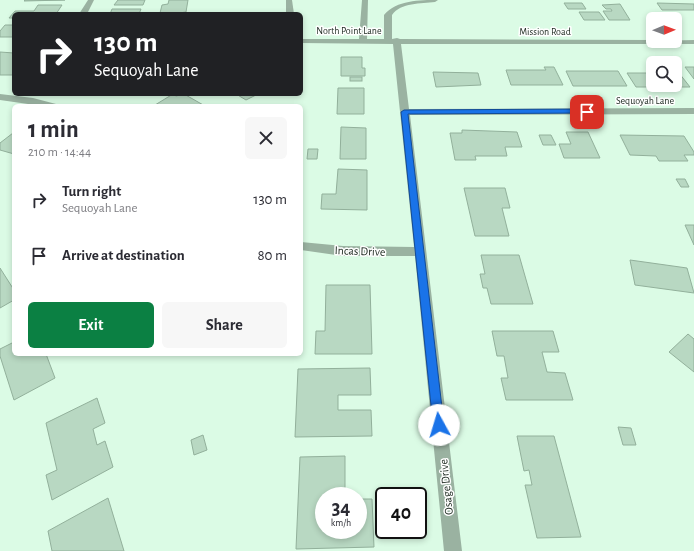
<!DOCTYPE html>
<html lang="en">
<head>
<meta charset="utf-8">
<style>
  :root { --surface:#fff; --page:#f7f7f7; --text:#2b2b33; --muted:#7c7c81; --accent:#0b8043 }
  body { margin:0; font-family:"Alegreya Sans",sans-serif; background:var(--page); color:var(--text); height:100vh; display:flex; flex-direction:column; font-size:15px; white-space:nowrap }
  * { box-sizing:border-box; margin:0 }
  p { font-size:13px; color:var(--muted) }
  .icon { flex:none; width:22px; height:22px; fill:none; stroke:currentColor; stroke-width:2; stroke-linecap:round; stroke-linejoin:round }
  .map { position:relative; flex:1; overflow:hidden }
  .drawer { position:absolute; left:12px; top:104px; width:291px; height:252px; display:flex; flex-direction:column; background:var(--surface); border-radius:6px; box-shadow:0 2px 6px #0003 }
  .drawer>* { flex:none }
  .guide { position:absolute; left:12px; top:12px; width:291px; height:84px; border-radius:6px; box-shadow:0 2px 6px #0003; background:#202124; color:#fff; overflow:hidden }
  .needle { width:26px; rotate:89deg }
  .tools { position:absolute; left:646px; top:12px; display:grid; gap:8px }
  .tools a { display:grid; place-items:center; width:36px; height:36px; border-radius:6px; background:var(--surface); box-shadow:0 2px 6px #0003; font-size:20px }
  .speed { position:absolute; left:315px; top:487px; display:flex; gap:8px; font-size:20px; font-weight:700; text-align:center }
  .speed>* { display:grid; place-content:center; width:52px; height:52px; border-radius:50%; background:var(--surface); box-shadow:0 2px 6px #0003; line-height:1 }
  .speed small { font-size:10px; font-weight:400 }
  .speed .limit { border:2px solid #111; border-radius:6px; background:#fff; color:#111 }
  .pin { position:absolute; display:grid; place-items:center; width:34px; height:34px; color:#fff; margin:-17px; border-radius:8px; box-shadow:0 2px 6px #0006 }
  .me { position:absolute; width:44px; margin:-22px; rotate:354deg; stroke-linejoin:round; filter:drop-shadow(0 0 3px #0008) }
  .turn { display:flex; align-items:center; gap:14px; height:84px; padding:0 16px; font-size:18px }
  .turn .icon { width:52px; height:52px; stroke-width:2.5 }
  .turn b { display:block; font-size:28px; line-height:34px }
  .round { display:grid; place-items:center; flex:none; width:42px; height:42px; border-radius:6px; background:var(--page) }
  .headline { display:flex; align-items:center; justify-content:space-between; height:68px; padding:0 16px }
  h1 { font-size:24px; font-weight:600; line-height:30px }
  .primary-button { display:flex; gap:8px; margin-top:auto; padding:8px 16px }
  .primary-button a { flex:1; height:46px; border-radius:6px; background:var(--accent); color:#fff; font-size:16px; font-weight:600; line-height:46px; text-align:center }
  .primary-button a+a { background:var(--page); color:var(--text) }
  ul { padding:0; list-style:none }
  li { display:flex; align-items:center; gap:12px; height:56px; padding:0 16px }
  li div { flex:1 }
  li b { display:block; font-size:15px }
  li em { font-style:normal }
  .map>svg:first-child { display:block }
  .building { fill:#b8d8c2; stroke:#92b09b }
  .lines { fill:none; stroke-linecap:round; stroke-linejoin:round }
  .minor { fill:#9ab2a1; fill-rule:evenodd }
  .route { fill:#1a73e8; stroke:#114b97 }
  .labels { text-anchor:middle; stroke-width:3; stroke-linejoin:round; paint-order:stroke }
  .far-street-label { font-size:10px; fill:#202c23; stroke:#fff }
  .street-label { font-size:12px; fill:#202c23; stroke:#fff }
</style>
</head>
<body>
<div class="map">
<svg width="694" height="551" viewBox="0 0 694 551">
  <rect width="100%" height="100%" fill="#dbfbe5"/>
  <!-- building -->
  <g class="building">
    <polygon points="25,0 65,0 24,1"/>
    <polygon points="118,0 145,0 143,5 114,5"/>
    <polygon points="169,0 188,0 186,12 172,14 160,13 162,5 168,4"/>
    <polygon points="564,3 582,3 586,9 568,9"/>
    <polygon points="657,3 694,4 694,10 662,10"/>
    <polygon points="620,4 630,20 609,20 603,11 612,11 611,9 606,9 602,5"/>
    <polygon points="38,5 62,5 56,14 14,14 14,18 9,18 15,11 34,11"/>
    <polygon points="112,9 141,9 139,14 110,14"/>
    <polygon points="579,12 599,12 605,20 584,20"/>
    <polygon points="5,25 14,25 14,37 0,37 0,31"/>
    <polygon points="0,52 14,53 13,75 0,75"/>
    <polygon points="341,57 362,57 362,68 365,68 365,76 341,76"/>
    <polygon points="544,67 554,67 563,85 511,85 506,70 546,70"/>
    <polygon points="685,67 694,67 694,79"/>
    <polygon points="566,71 618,71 627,86 573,86"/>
    <polygon points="433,72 478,73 481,85 436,87"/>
    <polygon points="627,73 653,73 653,85 675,85 675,73 679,73 690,87 636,87"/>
    <rect x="350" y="77" width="12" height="4"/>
    <polygon points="338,88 364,88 364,114 337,114"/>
    <polygon points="173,94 176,96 184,94 205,106 155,105"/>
    <polygon points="236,94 258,94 246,100"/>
    <polygon points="341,127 366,128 366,159 340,159"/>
    <polygon points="462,130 517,132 522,147 505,147 507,156 475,156 476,160 455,160 450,133 462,133"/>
    <polygon points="566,132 588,132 600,158 564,158 559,144 571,144"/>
    <polygon points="13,133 14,133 14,154 0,150 0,143"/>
    <polygon points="539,135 551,135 556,145 543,145"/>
    <polygon points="620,135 684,136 694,152 694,155 684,155 688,161 659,161 656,156 630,155"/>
    <polygon points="308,149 318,149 317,159 307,159"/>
    <polygon points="338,169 367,170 367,210 321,209 322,194 336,194"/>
    <polygon points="676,179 685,179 689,187 681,187"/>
    <polygon points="464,188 505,188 510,208 502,208 509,236 475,236"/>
    <polygon points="685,225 694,225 694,245"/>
    <polygon points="481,255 519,255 533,304 491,304 487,288 483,288 480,274 485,274"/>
    <polygon points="630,260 687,268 694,293 635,285"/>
    <polygon points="0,268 14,290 14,300 0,308"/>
    <polygon points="326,285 370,285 372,354 315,354 316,331 325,331"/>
    <polygon points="492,331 553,331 559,352 542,352 547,372 565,373 573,400 506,400 501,378 508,378 504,356 497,356"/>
    <polygon points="688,334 694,339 694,372 669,352"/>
    <polygon points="14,342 14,354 46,354 55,378 14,400 0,356 0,349"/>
    <polygon points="370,368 371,395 338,395 338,410 371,410 372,436 295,437 298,369"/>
    <polygon points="97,398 105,423 93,429 97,445 105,441 113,467 52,500 46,475 57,470 46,423"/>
    <polygon points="618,427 631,428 636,445 623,445"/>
    <polygon points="203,435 207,450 194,455 191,440"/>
    <polygon points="517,436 554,436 581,537 537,538 525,485 532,485 529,470 524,471"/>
    <polygon points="345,456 345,496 324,496 324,530 358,530 358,499 372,499 374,547 296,549 300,457"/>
    <polygon points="108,498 124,551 52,551 48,531"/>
  </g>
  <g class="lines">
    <!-- minor -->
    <g class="minor">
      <polygon points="88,0 94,0 87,14 79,14"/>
      <polygon points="286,0 292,0 294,14 286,14"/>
      <path d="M362 0H368L367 39H384V15C397 0 419 0 438 0L435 2C421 4 401 2 392 15V39L397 38 400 39 653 40V41L694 40V44H401L409 109 694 108V114L410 115 462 551H444L415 256H343L301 250V242L343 246 414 247 393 44 301 43V39H359Z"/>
      <polygon points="0,94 33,98 56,104 57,106 42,106 0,100"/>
    </g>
  </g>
  <!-- route -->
  <polygon class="route" points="587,109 590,110 590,113 408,114 444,425 443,429 439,431 435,429 433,425 401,112 404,110"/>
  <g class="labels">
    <!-- far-street labels -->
    <g class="far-street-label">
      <text x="349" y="34">North Point Lane</text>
      <text x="545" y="35">Mission Road</text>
      <text x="645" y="104">Sequoyah Lane</text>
    </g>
    <!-- street labels -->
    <g class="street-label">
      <text transform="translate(360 251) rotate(2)" y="4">Incas Drive</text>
      <text transform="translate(446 487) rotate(-96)" y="4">Osage Drive</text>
    </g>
  </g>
</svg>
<div class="tools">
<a><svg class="needle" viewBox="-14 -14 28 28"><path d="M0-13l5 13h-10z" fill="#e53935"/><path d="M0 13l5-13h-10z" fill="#7c7c81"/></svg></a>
<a><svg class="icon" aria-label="search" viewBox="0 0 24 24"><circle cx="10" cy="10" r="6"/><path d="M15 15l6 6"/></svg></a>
</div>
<div class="speed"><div>34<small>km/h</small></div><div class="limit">40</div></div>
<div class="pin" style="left:587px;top:112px;background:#d93025"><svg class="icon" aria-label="arrive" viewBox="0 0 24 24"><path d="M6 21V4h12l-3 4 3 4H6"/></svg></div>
<svg class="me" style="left:439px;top:425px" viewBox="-20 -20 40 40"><circle r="19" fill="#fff"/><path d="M0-13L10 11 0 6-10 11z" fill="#1a73e8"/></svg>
<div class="guide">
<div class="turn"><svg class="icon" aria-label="right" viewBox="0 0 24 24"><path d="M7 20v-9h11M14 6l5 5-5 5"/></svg><div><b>130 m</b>Sequoyah Lane</div></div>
</div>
<section class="drawer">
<div class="headline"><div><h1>1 min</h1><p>210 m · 14:44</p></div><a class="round"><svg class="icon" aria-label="close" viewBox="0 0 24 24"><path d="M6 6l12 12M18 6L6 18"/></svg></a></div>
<ul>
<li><svg class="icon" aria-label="right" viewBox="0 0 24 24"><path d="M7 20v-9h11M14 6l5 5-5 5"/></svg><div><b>Turn right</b><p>Sequoyah Lane</p></div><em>130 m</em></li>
<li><svg class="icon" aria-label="arrive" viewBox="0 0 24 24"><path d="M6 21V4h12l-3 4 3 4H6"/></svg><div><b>Arrive at destination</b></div><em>80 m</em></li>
</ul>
<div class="primary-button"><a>Exit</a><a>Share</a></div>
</section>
</div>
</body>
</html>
